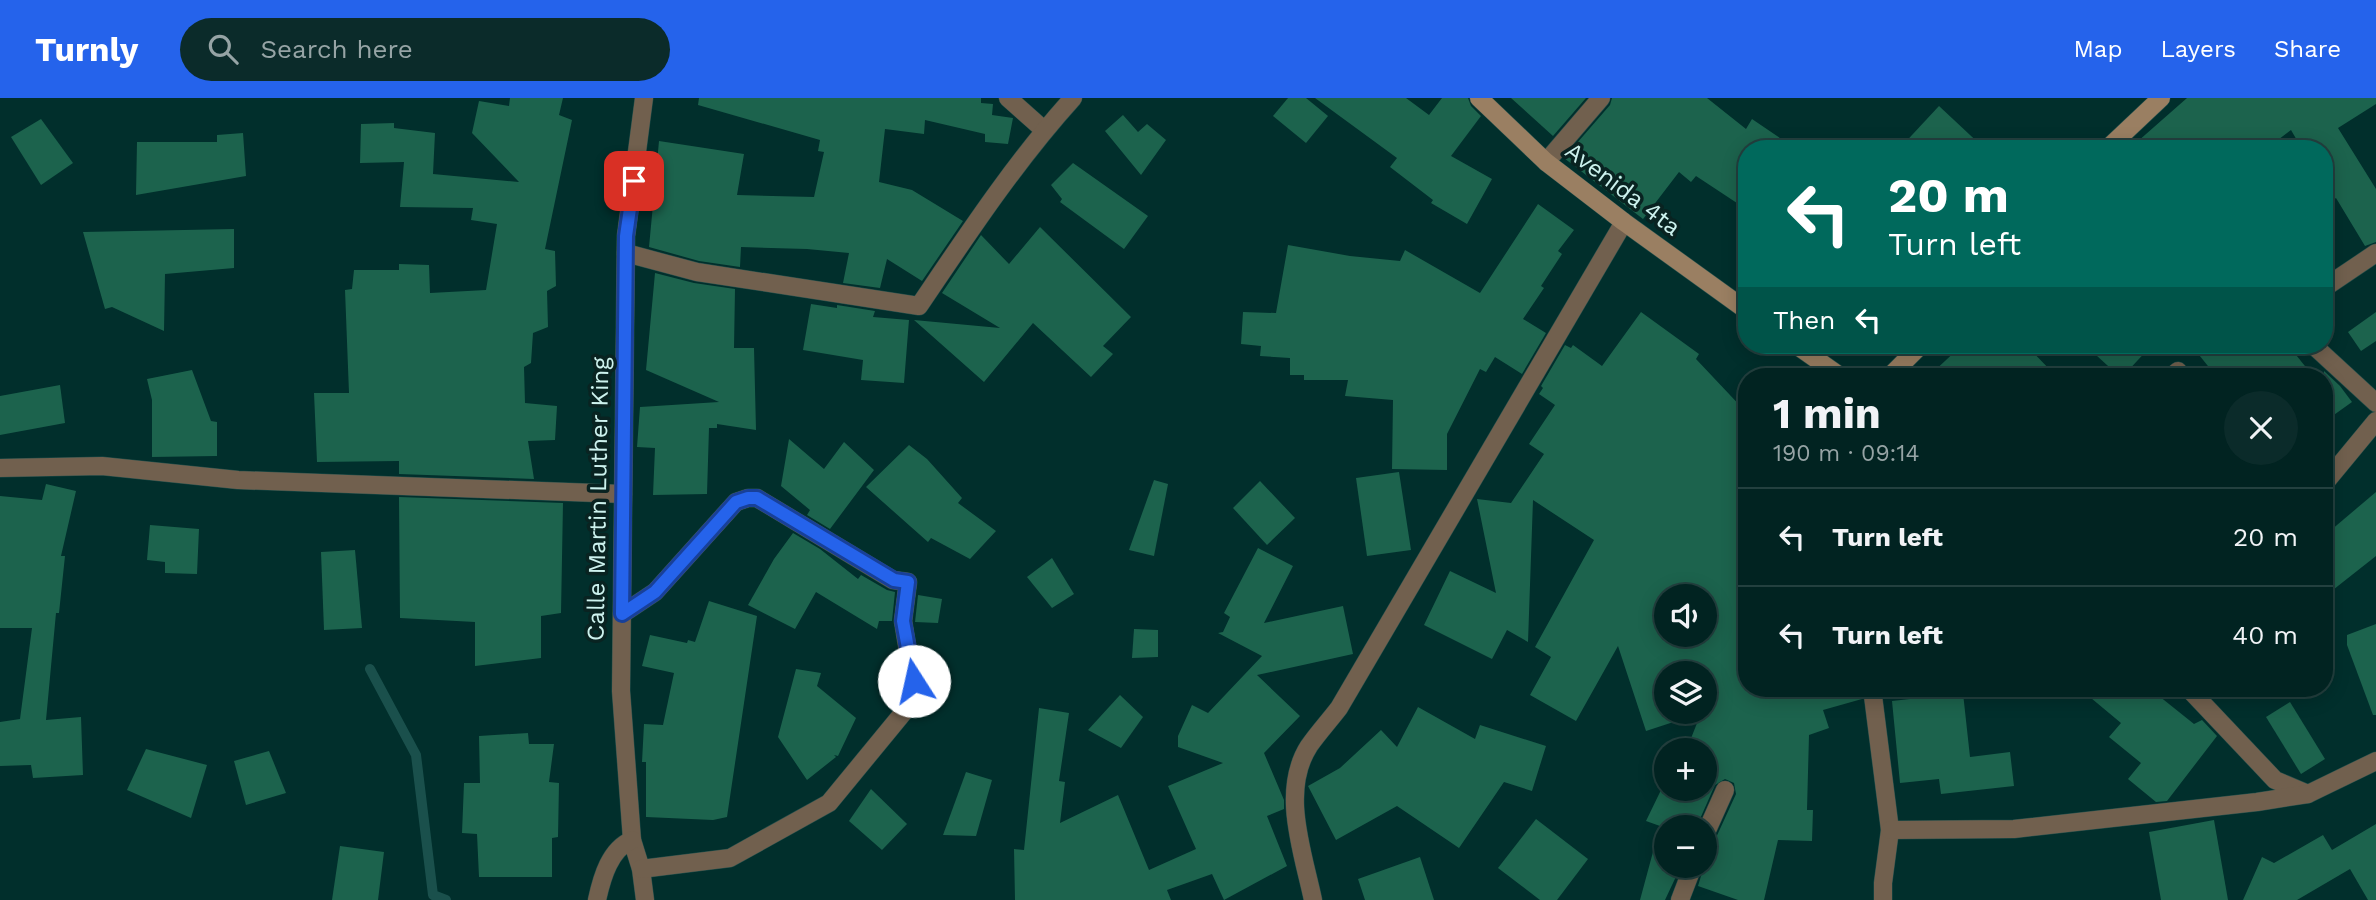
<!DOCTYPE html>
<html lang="en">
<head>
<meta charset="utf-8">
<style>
  :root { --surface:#012321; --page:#0b2b2a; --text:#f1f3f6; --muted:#96a4a5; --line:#23403f; --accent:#2563eb }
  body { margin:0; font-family:"Work Sans",sans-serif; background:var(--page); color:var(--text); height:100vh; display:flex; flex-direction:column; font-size:26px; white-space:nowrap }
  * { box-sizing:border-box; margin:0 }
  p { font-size:23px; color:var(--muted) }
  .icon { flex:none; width:38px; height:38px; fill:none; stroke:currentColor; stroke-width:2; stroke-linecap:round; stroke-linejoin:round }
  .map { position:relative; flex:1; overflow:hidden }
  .panel { position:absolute; left:1738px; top:270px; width:595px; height:329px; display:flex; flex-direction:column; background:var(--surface); border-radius:28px; box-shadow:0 4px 18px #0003,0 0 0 2px var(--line) }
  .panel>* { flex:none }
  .banner { position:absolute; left:1738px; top:42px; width:595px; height:214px; border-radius:28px; box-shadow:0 4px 18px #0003,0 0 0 2px var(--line); background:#00695c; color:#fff; overflow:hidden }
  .controls { position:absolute; left:1654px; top:486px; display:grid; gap:14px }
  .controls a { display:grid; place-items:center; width:63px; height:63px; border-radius:50%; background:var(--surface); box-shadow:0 4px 18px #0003,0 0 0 2px var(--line); font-size:35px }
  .pin { position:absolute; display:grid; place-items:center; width:60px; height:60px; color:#fff; margin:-30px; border-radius:14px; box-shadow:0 4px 10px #0006 }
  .me { position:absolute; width:77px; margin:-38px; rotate:350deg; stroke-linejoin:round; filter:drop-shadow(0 0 5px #0008) }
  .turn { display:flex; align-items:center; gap:24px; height:147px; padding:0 35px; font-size:32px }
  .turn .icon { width:91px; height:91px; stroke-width:2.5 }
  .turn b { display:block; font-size:49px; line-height:60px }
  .then { display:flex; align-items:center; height:66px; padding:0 35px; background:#0003; gap:14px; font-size:26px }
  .round { display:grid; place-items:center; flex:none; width:74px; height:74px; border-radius:37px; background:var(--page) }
  .summary { display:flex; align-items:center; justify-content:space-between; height:119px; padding:0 35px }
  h1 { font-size:42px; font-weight:700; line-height:52px }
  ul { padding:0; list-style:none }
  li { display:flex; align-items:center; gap:21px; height:98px; padding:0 35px; border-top:2px solid var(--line) }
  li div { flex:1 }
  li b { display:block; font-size:26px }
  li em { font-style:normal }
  header { display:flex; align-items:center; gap:42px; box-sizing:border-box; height:98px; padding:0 35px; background:var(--accent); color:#fff }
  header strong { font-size:33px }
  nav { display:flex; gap:38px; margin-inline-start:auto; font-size:24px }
  .search { width:490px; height:63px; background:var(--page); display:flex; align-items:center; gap:18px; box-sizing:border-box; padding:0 24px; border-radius:38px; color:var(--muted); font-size:26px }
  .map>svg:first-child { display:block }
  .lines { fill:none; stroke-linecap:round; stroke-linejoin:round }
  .stream { stroke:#1a504c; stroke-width:10 }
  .building { fill:#1c634d; fill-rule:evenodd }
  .street-casing { stroke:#224e4b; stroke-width:19 }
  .secondary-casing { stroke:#224e4b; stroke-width:19 }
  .street { stroke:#71604e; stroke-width:18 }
  .secondary { stroke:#9a7f62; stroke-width:18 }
  .route-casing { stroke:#184099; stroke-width:18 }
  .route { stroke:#2563eb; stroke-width:12 }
  .labels { text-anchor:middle; stroke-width:7; stroke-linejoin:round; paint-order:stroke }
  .street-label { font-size:24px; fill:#cdf2ee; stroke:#092321 }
</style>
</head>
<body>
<header>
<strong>Turnly</strong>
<div class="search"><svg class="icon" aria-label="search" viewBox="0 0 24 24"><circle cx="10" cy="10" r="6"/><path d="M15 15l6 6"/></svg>Search here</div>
<nav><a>Map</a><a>Layers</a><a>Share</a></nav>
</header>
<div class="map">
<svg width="2376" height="802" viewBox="0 0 2376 802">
  <rect width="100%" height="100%" fill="#012f2c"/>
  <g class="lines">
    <!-- stream -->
    <polyline class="stream" points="370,571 416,657 433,797 446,802"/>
  </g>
  <!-- building -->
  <g class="building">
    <polygon points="510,0 563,0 559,17 572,22 545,151 555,153 556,188 547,193 548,229 533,235 531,265 524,269 525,305 557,308 555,342 528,343 534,381 399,376 399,363 317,364 314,295 349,295 345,192 352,191 354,172 399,172 399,166 429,167 430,195 486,192 497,126 471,122 473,110 400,109 404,64 360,65 361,26 394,25 394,30 435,35 433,76 519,84 472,35 479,3 509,8"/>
    <polygon points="699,0 981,0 981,5 993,6 992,17 1013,20 1008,46 985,44 985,36 925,22 924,36 885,31 879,84 912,92 963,123 922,183 887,161 880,190 843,185 849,155 807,151 741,149 740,169 699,163 649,149 659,43 744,56 737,97 814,99 824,54 818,53 820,42 698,7"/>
    <polygon points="1288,0 1306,0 1328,18 1306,45 1273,18"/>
    <polygon points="1315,0 1406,0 1429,17 1442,0 1468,0 1471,8 1481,18 1451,58 1492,81 1467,126 1431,105 1433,102 1390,69 1397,60"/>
    <polygon points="1511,0 1586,0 1553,38"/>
    <polygon points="1612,0 1707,0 1746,31 1752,21 1796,51 1746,51 1746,111 1696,78 1691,84 1679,74 1643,121 1564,60 1610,7"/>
    <polygon points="2187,0 2376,0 2376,6 2338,30 2376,91 2376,144 2365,148 2336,100 2324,108 2324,51 2302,51 2291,32 2266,51 2129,51"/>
    <polygon points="1939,8 1985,51 1899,51"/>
    <polygon points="1123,17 1138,34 1147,26 1166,42 1141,77 1105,33"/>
    <polygon points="41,21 73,65 41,87 11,39"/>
    <polygon points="243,35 246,78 136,97 137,44 217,44 217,37"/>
    <polygon points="1073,65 1148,118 1124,151 1060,104 1062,101 1051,87"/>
    <polygon points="1538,106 1574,132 1558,153 1562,156 1541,188 1544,190 1523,221 1546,235 1522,276 1495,259 1486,274 1480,271 1447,336 1447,372 1392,371 1393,302 1345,298 1348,282 1304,282 1304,277 1290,277 1290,260 1260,258 1261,248 1241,246 1243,214 1276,215 1288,147 1350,158 1400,163 1405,152 1480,195"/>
    <polygon points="1040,129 1131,219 1103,248 1113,256 1091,279 1033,225 984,284 914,222 1000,230 942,195 981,137 1009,166"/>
    <polygon points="234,131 234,170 165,176 164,233 112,209 105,211 83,134"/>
    <polygon points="655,175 694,185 735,191 734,250 754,250 756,332 717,326 717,330 709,330 707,396 653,397 655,350 637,349 640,309 719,304 646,272"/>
    <polygon points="811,206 837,210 837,207 875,213 873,219 909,222 904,285 861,282 863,262 803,252"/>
    <path d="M1641 214 1699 256 1696 261 1746 314V590H1861L1862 601 1823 612 1829 630 1809 637 1807 712H1813L1812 743 1778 742 1764 802H1738L1698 788 1704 768V750L1714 744 1736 696 1734 685 1725 681 1715 687 1696 730H1666V768H1681L1665 802H1640L1660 728 1646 723 1661 692 1669 695 1670 691H1704V653H1686L1701 615 1646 633 1618 548 1576 623 1530 597 1551 559 1535 549 1594 442 1533 402 1528 544 1507 532 1492 561 1424 527 1450 473 1496 495 1477 401 1511 405 1544 356 1529 346 1555 307 1539 296 1543 290 1541 288 1565 247 1571 250 1573 247 1602 268ZM1666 499H1704V537H1666ZM1666 576H1704V614H1666Z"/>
    <polygon points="2376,214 2376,243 2361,253 2348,234"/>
    <polygon points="1962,247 2026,247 2056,278 1929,278"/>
    <polygon points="2085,247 2152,247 2123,278 2119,278"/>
    <polygon points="2191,247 2288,247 2313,278 2216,278"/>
    <polygon points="192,272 211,323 217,324 217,358 152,359 152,302 147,281"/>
    <polygon points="2324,273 2340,288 2352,304 2324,324"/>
    <polygon points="60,287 65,325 0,337 0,298"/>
    <polygon points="789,341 824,371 844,344 874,372 830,431 807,417 810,412 781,388"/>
    <polygon points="909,347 927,361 962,400 958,405 996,433 970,461 931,440 928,444 866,389"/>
    <polygon points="1399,374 1411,452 1367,458 1356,380"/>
    <polygon points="1154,382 1168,386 1154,458 1129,452"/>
    <polygon points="1260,383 1295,420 1267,447 1233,410"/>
    <polygon points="46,386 76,393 61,458 65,458 59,515 56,515 46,622 81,619 83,677 33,680 31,667 0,668 0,624 20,621 32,530 0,530 0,398 42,402"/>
    <polygon points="2376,394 2376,458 2324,499 2324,438"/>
    <polygon points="399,399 563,405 561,515 541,518 541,560 475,568 475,524 400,520"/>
    <polygon points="150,427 199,431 197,476 165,475 165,464 147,462"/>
    <polygon points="793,435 820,451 858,481 861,477 887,492 895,494 892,523 879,523 877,531 816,494 795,531 748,507 774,461"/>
    <polygon points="1258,450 1293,468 1264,525 1343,508 1353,556 1257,577 1300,618 1264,655 1284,702 1284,711 1267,718 1287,768 1224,802 1212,776 1167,792 1171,802 1015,802 1014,751 1024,752 1039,610 1069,615 1059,683 1065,684 1060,725 1118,697 1149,772 1196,751 1168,688 1223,665 1178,649 1178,638 1192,607 1208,615 1262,558 1218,535 1223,534 1230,519 1224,515"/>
    <polygon points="355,452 362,530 324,532 321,454"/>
    <polygon points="1052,460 1074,496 1052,510 1027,479"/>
    <polygon points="918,497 942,501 938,525 915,524"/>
    <polygon points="709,503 757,518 727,719 713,722 646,719 646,664 642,664 644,626 663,627 674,575 642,568 650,537 687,545 688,542 695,544"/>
    <polygon points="2376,526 2376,617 2373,617 2347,547 2347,537"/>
    <polygon points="1134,531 1158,532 1158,559 1132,560"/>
    <polygon points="796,571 821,575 817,588 856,620 838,658 834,657 836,659 807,682 778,639"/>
    <polygon points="2079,590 2149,590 2194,626 2202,622 2217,638 2167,703 2156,704 2128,681 2141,665 2109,639 2121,625"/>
    <polygon points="1963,595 1970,659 2010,654 2014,688 1941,696 1939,681 1900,685 1892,603"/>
    <polygon points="1120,597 1143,619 1121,650 1088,632"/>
    <polygon points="2290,604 2325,661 2301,676 2266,619"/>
    <polygon points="1418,609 1475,641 1480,627 1546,648 1532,693 1504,684 1459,750 1397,708 1336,742 1308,688 1340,670 1381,632 1397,649"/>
    <polygon points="528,635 529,646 554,646 549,684 559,685 558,739 552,740 552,779 479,779 477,736 462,735 464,685 480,685 479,638"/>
    <polygon points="146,651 207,667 191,720 127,692"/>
    <polygon points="269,653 286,695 246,707 234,663"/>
    <polygon points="966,674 992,682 976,738 943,737"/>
    <polygon points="871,691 907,726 882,752 849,723"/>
    <polygon points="1536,721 1588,761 1557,802 1540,802 1498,770"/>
    <polygon points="2214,722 2228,802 2161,802 2149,734"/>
    <polygon points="2376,726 2376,802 2368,802 2350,771 2297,802 2243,802 2262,759 2274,765 2323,737 2332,752"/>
    <polygon points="340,748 384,754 378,802 332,802"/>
    <polygon points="1420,759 1434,802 1365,802 1358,781"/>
  </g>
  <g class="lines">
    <!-- street casing -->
    <g class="street-casing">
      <g id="street">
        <polyline points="644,0 626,138 621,593 632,742 641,771 645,802"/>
        <polyline points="1008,0 1044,32"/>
        <polyline points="1546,64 1601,0"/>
        <path d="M626 155 697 174 919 208C967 137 1015 64 1073 0"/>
        <polyline points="2324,190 2376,155"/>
        <polyline points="2313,247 2376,305"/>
        <polyline points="2172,278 2178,273"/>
        <polyline points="0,370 102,368 238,382 623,396"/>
        <polyline points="2324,386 2376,323"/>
        <polyline points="622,516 655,494 736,404 748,400 757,400 893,482 908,484 903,523 913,583 903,615 829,705 730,760 641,771"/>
        <polyline points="1872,590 1890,732 1883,785 1883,802"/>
        <polyline points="2188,590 2275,682 2308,696"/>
        <polyline points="1890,732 2014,731 2257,704 2308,696 2376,663"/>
        <polyline points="1704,739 1725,692"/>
        <path d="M597 802C602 779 610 751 632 742"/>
        <path d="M1313 802C1303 754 1280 693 1309 648 1318 635 1329 623 1339 610L1624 124"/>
        <polyline points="1680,802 1693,768"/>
      </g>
    </g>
    <!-- secondary casing -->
    <g class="secondary-casing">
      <g id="secondary">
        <polyline points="1479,0 1546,64 1624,124 1746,212"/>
        <polyline points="2107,51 2161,0"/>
        <polyline points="1796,247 1840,278"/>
        <polyline points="1890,278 1921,247"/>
      </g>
    </g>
    <!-- street -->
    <use href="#street" class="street"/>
    <!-- secondary -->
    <use href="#secondary" class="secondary"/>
  </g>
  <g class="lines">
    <!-- route casing -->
    <g class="route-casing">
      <polyline id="route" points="634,83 626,138 622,516 655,494 736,404 748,400 757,400 894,482 908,484 903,523 914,583"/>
    </g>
    <!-- route -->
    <use href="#route" class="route"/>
  </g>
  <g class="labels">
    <!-- street labels -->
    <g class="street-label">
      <text transform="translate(1623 91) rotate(37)" y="8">Avenida 4ta</text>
      <text transform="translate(598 401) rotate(-89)" y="8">Calle Martin Luther King</text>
    </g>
  </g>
</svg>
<div class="controls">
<a><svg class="icon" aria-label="sound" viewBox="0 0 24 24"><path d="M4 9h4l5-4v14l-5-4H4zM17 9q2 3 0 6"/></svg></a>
<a><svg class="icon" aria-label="layers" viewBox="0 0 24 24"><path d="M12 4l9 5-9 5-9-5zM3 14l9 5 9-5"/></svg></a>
<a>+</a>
<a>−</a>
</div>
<div class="pin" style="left:634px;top:83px;background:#d93025"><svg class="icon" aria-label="arrive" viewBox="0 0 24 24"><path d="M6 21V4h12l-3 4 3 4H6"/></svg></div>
<svg class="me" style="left:914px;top:583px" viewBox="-20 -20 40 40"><circle r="19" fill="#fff"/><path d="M0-13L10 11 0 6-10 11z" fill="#2563eb"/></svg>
<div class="banner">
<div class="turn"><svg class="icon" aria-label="left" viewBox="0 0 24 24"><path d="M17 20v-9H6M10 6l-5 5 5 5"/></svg><div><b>20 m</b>Turn left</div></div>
<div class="then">Then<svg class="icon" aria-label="left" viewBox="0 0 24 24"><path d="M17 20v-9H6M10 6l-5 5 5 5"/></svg></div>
</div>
<section class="panel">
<div class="summary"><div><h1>1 min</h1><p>190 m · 09:14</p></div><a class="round"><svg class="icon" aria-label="close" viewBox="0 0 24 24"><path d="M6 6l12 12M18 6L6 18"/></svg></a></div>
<ul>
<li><svg class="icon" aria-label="left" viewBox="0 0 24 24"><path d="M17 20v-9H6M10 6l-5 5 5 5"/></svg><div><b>Turn left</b></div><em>20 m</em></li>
<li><svg class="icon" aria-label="left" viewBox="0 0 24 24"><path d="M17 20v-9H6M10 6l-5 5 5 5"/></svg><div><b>Turn left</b></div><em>40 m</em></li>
</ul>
</section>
</div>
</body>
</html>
